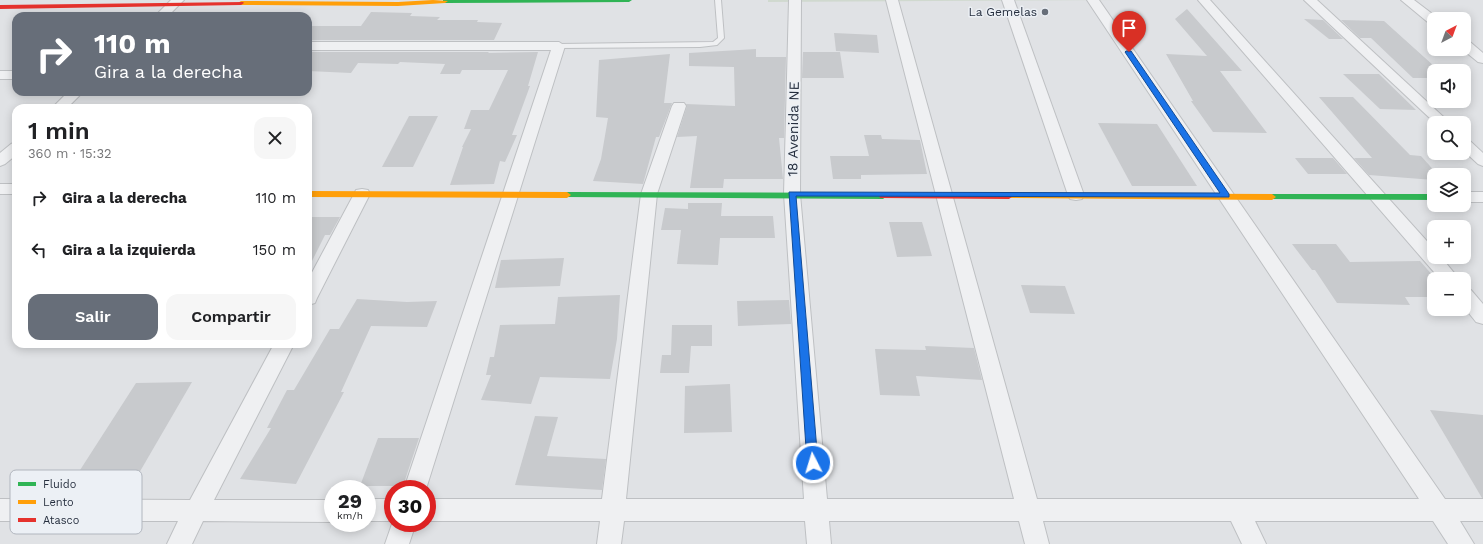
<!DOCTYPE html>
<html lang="es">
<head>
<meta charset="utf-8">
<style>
  :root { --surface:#fff; --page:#f6f6f6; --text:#202124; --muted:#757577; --accent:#676e79 }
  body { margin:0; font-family:"Work Sans",sans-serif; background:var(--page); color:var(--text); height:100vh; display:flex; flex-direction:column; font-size:15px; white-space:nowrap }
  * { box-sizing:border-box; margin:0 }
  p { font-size:13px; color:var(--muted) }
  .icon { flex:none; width:22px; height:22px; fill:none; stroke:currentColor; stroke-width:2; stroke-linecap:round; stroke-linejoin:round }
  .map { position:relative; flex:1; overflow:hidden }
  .side { position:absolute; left:12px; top:104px; width:300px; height:244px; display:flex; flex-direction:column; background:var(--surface); border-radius:12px; box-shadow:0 2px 10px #0003 }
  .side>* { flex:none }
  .hud { position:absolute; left:12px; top:12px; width:300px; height:84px; border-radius:12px; box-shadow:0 2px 10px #0003; background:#676e79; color:#fff; overflow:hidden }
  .needle { width:26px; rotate:41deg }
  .fabs { position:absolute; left:1427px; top:12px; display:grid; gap:8px }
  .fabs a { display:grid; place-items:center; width:44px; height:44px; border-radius:8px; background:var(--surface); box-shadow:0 2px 10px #0003; font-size:20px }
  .speed { position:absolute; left:324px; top:480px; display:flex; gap:8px; font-size:20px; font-weight:700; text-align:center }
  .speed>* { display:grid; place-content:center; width:52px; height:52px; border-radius:50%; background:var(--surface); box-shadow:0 2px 10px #0003; line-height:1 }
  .speed small { font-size:10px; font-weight:400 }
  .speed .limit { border:6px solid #d22; background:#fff; color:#111 }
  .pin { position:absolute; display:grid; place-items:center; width:34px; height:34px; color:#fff; margin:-41px -17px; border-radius:50% 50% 50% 0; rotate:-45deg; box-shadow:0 0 4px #0007 }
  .pin .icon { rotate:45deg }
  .me { position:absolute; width:44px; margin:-22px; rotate:355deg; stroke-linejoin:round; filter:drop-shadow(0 0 3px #0008) }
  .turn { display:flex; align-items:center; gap:14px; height:84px; padding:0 16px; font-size:18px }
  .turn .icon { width:52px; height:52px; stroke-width:2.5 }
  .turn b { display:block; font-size:28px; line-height:34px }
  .round { display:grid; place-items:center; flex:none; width:42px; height:42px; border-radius:12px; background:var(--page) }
  .summary { display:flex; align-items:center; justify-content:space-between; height:68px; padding:0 16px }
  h1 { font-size:24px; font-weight:600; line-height:30px }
  .primary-button { display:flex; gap:8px; margin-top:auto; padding:8px 16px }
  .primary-button a { flex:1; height:46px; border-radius:12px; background:var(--accent); color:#fff; font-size:16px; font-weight:600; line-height:46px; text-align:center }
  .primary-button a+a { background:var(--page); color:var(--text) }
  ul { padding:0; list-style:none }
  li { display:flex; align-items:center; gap:12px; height:52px; padding:0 16px }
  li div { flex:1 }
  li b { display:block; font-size:15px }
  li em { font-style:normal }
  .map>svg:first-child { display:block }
  .green { fill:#d0d9cf }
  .building { fill:#c8cacd }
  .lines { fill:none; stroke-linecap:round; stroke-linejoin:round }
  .lane-casing { stroke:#bec0c3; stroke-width:2 }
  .street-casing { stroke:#bec0c3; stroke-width:2 }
  .lane { fill:#eff0f2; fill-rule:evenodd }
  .street { fill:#eff0f2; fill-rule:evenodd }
  .fast { fill:#30b455; fill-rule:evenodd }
  .slow { fill:#ff9f0a; fill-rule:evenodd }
  .jam { fill:#e5322d; fill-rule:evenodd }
  .route { fill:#1a73e8; stroke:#114b97 }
  .poi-dot { fill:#676e79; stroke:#ecf0f5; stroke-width:1.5 }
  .labels { text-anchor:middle; stroke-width:3; stroke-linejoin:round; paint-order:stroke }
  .far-poi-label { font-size:12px; fill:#262f3f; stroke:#ecf0f5; text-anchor:end }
  .street-label { font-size:14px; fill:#262f3f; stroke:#ecf0f5 }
  .key { fill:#ecf0f5; stroke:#b1b6be; stroke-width:1 }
  .key-label { font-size:11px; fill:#262f3f }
</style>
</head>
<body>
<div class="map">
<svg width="1483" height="544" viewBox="0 0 1483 544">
  <rect width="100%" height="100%" fill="#e0e2e5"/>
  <!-- green -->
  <polygon class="green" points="768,0 1122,0 768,2"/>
  <!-- building -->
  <g class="building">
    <polygon points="1187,9 1242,71 1220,71 1267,133 1213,132 1191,101 1193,101 1166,54 1207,56 1175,19"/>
    <polygon points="371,12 412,13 410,16 440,17 437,20 478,20 477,22 502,23 494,40 308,40 308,26 361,26"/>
    <polygon points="1304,19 1323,20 1343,39 1329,39"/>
    <polygon points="1341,20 1384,21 1434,66 1434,78 1413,78 1371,38 1360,38"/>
    <polygon points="834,33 877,35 879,53 836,51"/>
    <polygon points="756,49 756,57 786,57 784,138 779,138 783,179 724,179 723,188 690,188 697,136 677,137 687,106 686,104 735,106 734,67 689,66 689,53"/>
    <polygon points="308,52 489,52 488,53 538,52 528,86 530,86 512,135 517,135 505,162 500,161 494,184 450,185 463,147 462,147 471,129 464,129 471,110 489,110 508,70 462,70 460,74 440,74 445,64 400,62 398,64 358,63 351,73 308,71"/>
    <polygon points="803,52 840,52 844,78 802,78"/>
    <polygon points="670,54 664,103 672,103 659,137 656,137 643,184 593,181 601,159 608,118 596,117 599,60"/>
    <polygon points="1343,74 1379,74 1416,110 1380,109"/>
    <polygon points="1319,97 1353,97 1410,155 1421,156 1438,175 1434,175 1434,180 1369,175 1354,158 1372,158"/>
    <polygon points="409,116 438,116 413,167 382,167"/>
    <polygon points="1098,123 1157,124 1197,186 1132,186"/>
    <polygon points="864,135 881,135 882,139 920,140 927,174 861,175 861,179 833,179 830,156 869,156"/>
    <polygon points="1295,158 1333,158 1347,174 1308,174"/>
    <polygon points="688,203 722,203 721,216 773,216 775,238 720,238 718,265 677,264 681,230 661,230 665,208 688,209"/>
    <polygon points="308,217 340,217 330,235 325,235 308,269"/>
    <polygon points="889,222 922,222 932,256 897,257"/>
    <polygon points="1292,244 1336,244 1350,262 1420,261 1434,277 1434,297 1405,297 1410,305 1337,303 1315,270 1312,270"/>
    <polygon points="564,258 560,286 495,288 501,260"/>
    <polygon points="1021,285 1065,286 1075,314 1030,313"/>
    <polygon points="620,295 617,339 610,379 540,377 531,404 481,400 491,375 486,375 490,357 494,357 500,325 555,324 558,297"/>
    <polygon points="357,299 407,302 437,301 427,327 371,326 341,392 344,392 296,484 240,479 271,428 267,428 287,390 294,390 330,329 339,329"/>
    <polygon points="789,300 791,324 738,326 737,301"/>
    <polygon points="672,325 712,325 712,346 691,346 689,373 660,373 662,355 671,355"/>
    <polygon points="925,346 974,348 982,380 916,376 920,396 880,395 875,349 926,350"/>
    <polygon points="192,382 135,480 73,481 136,383"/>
    <polygon points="730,384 732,432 684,433 685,386"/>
    <polygon points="1430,410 1483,415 1483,498 1482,498"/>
    <polygon points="535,416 558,417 547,456 606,459 602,490 515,485"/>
    <polygon points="378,438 419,438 403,486 360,486"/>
  </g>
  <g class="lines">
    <!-- lane casing -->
    <g class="lane-casing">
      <polygon id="lane" points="715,0 721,0 724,38 717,45 700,47 559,48 556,46 559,44 713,42 718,38"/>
    </g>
    <!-- street casing -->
    <g class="street-casing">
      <g id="street">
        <polygon points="171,0 184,0 168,16 155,16"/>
        <polygon points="789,0 801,0 800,194 827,499 1014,499 886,0 898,0 1037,499 1419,499 1087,0 1099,0 1445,499 1483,499 1483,521 1460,521 1474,544 1448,544 1433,521 1255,521 1266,544 1242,544 1231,521 1043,521 1049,544 1025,544 1019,521 829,521 831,544 807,544 805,521 624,521 621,544 597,544 600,521 427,521 427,499 602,499 641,194 672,106 674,103 684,103 686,106 657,194 626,499 804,499 784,194"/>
        <polygon points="1002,0 1014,0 1084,195 1082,199 1076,200 1070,199 1068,195"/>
        <polygon points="1198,0 1210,0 1434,249 1434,257 1441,257 1459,279 1440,279"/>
        <polygon points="1304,0 1317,0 1450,123 1435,123"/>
        <polygon points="1401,0 1414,0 1439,19 1434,19 1434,25 1430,24"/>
        <polygon points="1464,40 1469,41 1483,53 1483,63 1478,62 1462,49 1464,49"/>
        <polygon points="308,42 559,42 565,46 426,489 404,489 551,50 308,50"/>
        <rect x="0" y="71" width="16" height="8"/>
        <polygon points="68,92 83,92 67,108 52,108"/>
        <polygon points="1464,138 1469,140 1483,153 1483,166 1478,164 1464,151"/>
        <polygon points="16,142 16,155 5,164 0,166 0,153 11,144"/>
        <rect x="0" y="184" width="16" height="10"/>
        <polygon points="362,189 368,190 370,194 317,298 315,303 308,305 308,280 354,194 356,190"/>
        <rect x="1464" y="192" width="19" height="10"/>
        <polygon points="1464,288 1471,290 1483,304 1483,324 1476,322 1464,307"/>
        <polygon points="274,344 294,344 214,500 333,500 333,522 203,521 192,544 167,544 178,521 0,521 0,499 190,500"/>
        <rect x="367" y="499" width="26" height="22"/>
        <polygon points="393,521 393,523 416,523 409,544 385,544"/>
      </g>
    </g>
    <!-- lane -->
    <use href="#lane" class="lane"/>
    <!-- street -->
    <use href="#street" class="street"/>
    <!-- fast -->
    <g class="fast">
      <polygon points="443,0 632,0 629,2 445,3 443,2"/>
      <polygon points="567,192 883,193 887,196 883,199 564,197 563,195"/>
      <polygon points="1272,194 1434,194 1434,200 1269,199 1268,197"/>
    </g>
    <!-- slow -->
    <g class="slow">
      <polygon points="433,0 448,1 445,3 398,6 241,5 238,3 241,1 398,2"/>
      <polygon points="308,191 567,192 571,195 567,198 308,197"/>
      <polygon points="1009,193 1272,194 1276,197 1272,200 1006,198 1005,196 1006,194"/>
    </g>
    <!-- jam -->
    <g class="jam">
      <polygon points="243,2 244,3 241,5 0,9 0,5"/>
      <polygon points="883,193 1009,193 1013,196 1009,199 880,198 879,196 880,194"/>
    </g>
  </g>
  <!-- route -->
  <polygon class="route" points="1126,51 1131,51 1229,194 1229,197 796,196 818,463 817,467 813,468 809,467 807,463 789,192 1220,193 1125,52"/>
  <!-- markers -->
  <circle class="poi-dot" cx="1045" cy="12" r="4"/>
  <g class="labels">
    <!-- far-poi labels -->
    <g class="far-poi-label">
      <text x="1037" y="16">La Gemelas</text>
    </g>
    <!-- street labels -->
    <g class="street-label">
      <text transform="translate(793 129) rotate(-89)" y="5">18 Avenida NE</text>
    </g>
  </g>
  <!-- legend -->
  <rect x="10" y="470" width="132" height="64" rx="6" class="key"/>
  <rect x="18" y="482" width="18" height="4" fill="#30b455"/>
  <rect x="18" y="500" width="18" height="4" fill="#ff9f0a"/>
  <rect x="18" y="518" width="18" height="4" fill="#e5322d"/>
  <g class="key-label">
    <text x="43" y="488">Fluido</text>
    <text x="43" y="506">Lento</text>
    <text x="43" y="524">Atasco</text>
  </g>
</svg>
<div class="fabs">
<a><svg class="needle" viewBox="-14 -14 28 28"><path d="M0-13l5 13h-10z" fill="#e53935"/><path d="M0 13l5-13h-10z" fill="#757577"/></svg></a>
<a><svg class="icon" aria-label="sound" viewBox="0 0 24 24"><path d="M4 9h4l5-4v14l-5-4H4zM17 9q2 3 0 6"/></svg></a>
<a><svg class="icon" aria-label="search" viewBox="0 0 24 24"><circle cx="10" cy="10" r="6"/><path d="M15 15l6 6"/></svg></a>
<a><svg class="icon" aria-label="layers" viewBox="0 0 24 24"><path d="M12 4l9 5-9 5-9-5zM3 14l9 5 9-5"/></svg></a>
<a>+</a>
<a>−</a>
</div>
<div class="speed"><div>29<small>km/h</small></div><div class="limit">30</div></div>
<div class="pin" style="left:1129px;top:52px;background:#d93025"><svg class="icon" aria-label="arrive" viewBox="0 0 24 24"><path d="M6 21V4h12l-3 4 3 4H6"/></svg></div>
<svg class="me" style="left:813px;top:463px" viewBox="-20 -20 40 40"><circle r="17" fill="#1a73e8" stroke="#fff" stroke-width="3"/><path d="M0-11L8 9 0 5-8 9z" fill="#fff"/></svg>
<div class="hud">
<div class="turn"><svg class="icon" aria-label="right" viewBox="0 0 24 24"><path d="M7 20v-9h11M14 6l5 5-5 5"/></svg><div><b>110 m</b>Gira a la derecha</div></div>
</div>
<section class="side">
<div class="summary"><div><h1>1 min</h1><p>360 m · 15:32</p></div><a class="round"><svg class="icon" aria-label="close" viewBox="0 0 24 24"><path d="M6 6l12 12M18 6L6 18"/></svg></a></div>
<ul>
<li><svg class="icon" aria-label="right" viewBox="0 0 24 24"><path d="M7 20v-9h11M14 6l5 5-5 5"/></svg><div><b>Gira a la derecha</b></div><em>110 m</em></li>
<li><svg class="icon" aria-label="left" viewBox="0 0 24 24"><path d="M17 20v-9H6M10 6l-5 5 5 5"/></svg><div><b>Gira a la izquierda</b></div><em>150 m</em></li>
</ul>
<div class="primary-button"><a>Salir</a><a>Compartir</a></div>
</section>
</div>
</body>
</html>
